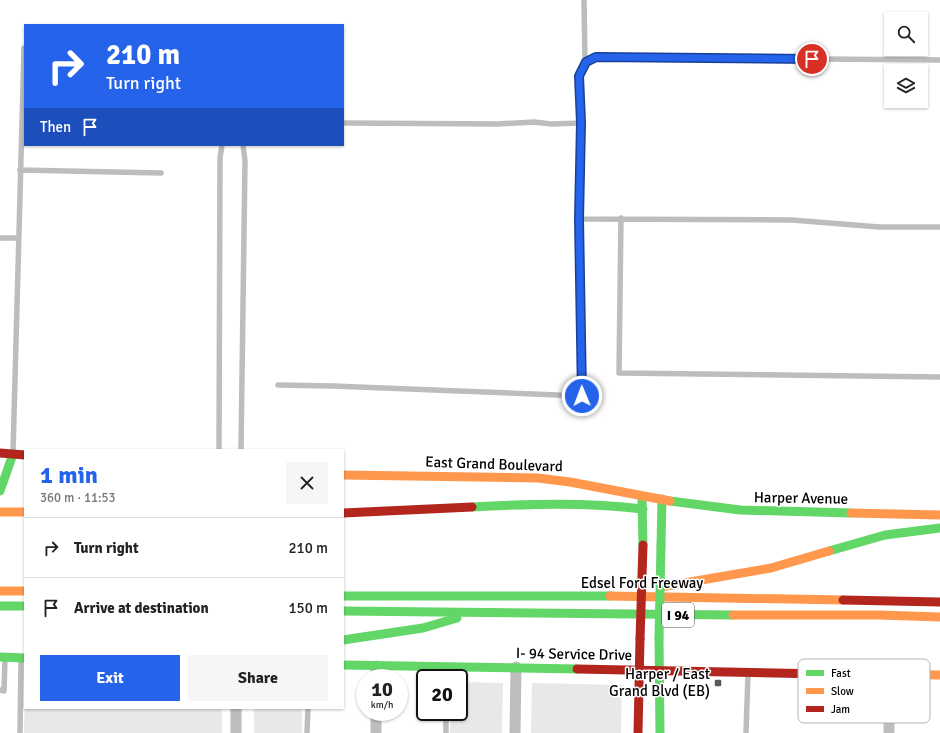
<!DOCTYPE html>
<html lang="en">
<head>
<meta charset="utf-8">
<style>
  :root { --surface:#fff; --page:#f6f6f6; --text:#222; --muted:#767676; --line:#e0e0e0; --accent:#2563eb }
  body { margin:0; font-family:Signika,sans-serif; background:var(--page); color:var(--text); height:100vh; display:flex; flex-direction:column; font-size:15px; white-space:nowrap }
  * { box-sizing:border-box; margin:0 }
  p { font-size:13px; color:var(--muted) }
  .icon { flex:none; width:22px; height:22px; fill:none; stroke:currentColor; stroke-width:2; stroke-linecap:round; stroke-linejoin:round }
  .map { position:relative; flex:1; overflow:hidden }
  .side { position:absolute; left:24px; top:449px; width:320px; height:260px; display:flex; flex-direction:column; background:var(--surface); border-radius:0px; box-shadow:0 1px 3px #0004 }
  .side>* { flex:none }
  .hud { position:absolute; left:24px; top:24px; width:320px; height:122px; border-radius:0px; box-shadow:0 1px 3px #0004; background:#2563eb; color:#fff; overflow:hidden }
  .fabs { position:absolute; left:884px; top:12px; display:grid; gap:8px }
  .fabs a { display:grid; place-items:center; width:44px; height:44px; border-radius:0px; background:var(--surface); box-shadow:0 1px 3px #0004; font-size:20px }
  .speed { position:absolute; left:356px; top:669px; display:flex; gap:8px; font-size:20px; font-weight:700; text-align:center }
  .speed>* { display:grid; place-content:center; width:52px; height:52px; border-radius:50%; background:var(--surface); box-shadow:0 1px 3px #0004; line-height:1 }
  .speed small { font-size:10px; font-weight:400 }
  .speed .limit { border:2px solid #111; border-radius:6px; background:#fff; color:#111 }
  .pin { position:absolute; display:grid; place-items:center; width:34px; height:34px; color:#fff; margin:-17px; border:2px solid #fff; border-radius:50%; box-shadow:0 1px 4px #0007 }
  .me { position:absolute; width:44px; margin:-22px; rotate:359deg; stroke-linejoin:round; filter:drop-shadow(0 0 3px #0008) }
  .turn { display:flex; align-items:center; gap:14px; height:84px; padding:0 16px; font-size:18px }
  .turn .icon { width:52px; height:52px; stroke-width:2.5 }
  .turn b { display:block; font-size:28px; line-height:34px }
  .then { display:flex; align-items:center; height:38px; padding:0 16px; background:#0003; gap:8px; font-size:15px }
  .round { display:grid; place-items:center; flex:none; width:42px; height:42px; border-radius:0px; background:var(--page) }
  .overview { display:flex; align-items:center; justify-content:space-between; height:68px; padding:0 16px }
  h1 { font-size:24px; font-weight:700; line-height:30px; color:var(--accent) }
  .primary-button { display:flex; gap:8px; margin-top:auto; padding:8px 16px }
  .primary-button a { flex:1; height:46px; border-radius:0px; background:var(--accent); color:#fff; font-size:16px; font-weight:700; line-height:46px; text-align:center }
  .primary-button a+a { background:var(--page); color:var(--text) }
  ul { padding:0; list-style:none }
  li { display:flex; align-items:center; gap:12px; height:60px; padding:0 16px; border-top:1px solid var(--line) }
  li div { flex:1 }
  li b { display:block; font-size:15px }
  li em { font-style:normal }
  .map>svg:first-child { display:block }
  .green { fill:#e8e8e8 }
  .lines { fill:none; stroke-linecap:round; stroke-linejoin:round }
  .lane { stroke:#bdbdbd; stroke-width:5.5 }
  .street { stroke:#bdbdbd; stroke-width:11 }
  .fast { stroke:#63d668; stroke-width:9 }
  .slow { stroke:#ff974d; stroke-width:9 }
  .jam { stroke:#b3261e; stroke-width:9 }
  .fast-bridge { stroke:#63d668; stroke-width:9 }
  .jam-bridge { stroke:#b3261e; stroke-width:9 }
  .route-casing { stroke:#184099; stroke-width:10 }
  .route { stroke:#2563eb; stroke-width:7 }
  .poi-dot { fill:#595959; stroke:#fff; stroke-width:1.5 }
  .labels { text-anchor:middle; stroke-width:3; stroke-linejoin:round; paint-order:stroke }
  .shield { fill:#fff; stroke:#4c4c4c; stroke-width:1 }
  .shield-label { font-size:14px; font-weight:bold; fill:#000 }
  .street-label { font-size:15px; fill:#000; stroke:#fff }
  .poi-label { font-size:15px; fill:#000; stroke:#fff; text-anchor:end }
  .key { fill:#fff; stroke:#b2b2b2; stroke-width:1 }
  .key-label { font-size:11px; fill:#000 }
</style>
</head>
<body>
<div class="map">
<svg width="940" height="733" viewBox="0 0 940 733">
  <rect width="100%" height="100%" fill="#fff"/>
  <!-- green -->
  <g class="green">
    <polygon points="25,680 25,708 222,708 222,733 24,733"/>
    <polygon points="459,682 503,683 502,733 450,733 451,712 459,712"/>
    <polygon points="532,683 622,685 621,733 531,733"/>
    <rect x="254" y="708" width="48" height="25"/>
  </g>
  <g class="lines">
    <!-- lane -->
    <g class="lane">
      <polyline points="584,0 585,62"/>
      <polyline points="343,123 498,124 534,122 551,124 581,123 579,76 585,62 596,57 940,60"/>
      <polyline points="581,123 579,219 792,220 879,227 940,227"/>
      <polyline points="20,170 161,173"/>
      <polyline points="621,218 619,373 940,377"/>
      <polyline points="0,238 18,238"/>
      <polyline points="278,385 333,386 582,396 579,219"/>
      <polyline points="219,450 220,158 222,145"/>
      <polyline points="241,450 245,161 243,145"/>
      <polyline points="13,453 24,48 25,48"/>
      <polyline points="0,690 4,691 5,659"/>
      <polyline points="20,733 21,659"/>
      <polyline points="307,733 308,708"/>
      <polyline points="446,733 446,712"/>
      <polyline points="746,733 748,673"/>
    </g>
    <!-- street -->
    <g class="street">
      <polyline points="376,678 376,666"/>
      <polyline points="236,733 236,708"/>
      <polyline points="376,733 376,712"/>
      <polyline points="515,733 516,667"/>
      <polyline points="889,733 889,674"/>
    </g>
    <!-- fast -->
    <g class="fast">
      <polyline points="0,491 13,454"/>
      <polyline points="642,500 643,545"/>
      <polyline points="670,501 740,510 851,513"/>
      <path d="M472 507C530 504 586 502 643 509"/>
      <polyline points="661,545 662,499"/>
      <polyline points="829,551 885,535 940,528"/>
      <polyline points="343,596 610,596"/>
      <polyline points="0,606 25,606"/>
      <polyline points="343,611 733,615"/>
      <polyline points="659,638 660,733"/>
      <polyline points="343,640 423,628 457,618"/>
      <polyline points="0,657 25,658"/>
      <polyline points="343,665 577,669"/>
    </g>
    <!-- slow -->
    <g class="slow">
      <polyline points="343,475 538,478 570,482 670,501"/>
      <polyline points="0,512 25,512"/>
      <polyline points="851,513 940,515"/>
      <polyline points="661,587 771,568 829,551"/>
      <polyline points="0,591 25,591"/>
      <polyline points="610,596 843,600"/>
      <polyline points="733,615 879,615 940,617"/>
      <polyline points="824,674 940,675"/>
    </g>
    <!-- jam -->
    <g class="jam">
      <polyline points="0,453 25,455"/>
      <polyline points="343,513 472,507"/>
      <polyline points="843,600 940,602"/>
      <polyline points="577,669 824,674"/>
      <polyline points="638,733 640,639"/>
    </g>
    <!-- fast-bridge -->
    <polyline class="fast-bridge" points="659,638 661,545"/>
    <!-- jam-bridge -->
    <polyline class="jam-bridge" points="640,639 643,545"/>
  </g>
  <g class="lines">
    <!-- route casing -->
    <g class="route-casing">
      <polyline id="route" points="582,396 579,219 581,123 579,76 586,62 596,57 812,59"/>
    </g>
    <!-- route -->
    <use href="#route" class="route"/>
  </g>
  <!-- markers -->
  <rect class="poi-dot" x="714" y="679" width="8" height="8" rx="2"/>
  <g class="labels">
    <!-- shield labels -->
    <rect class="shield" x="662" y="603" width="32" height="24" rx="3"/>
    <g class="shield-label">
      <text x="678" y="620">I 94</text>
    </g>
    <!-- street labels -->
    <g class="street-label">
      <text transform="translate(494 464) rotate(2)" y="5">East Grand Boulevard</text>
      <text transform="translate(801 498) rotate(1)" y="5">Harper Avenue</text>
      <text x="642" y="588">Edsel Ford Freeway</text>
      <text transform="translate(574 654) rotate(1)" y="5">I- 94 Service Drive</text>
    </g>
    <!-- poi labels -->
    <g class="poi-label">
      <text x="710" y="679">Harper / East<tspan x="710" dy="17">Grand Blvd (EB)</tspan></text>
    </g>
  </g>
  <!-- legend -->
  <rect x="798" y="659" width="132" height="64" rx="6" class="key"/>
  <rect x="806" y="670" width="18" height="6" fill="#63d668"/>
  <rect x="806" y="688" width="18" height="6" fill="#ff974d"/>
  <rect x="806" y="706" width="18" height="6" fill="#b3261e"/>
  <g class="key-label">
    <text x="831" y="677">Fast</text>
    <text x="831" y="695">Slow</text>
    <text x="831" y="713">Jam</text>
  </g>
</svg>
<div class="fabs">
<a><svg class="icon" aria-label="search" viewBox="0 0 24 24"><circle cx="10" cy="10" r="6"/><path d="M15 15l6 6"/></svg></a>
<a><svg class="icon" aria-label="layers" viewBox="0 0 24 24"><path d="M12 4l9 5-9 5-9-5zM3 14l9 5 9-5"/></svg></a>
</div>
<div class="speed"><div>10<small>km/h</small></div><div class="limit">20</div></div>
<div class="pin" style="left:812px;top:59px;background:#d93025"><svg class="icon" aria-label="arrive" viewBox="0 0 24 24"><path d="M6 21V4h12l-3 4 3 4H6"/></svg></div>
<svg class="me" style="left:582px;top:396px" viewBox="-20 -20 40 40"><circle r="17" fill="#2563eb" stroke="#fff" stroke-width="3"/><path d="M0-11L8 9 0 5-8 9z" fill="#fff"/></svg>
<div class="hud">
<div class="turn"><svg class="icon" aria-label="right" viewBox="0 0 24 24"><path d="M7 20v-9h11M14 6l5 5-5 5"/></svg><div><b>210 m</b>Turn right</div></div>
<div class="then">Then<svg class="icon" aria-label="arrive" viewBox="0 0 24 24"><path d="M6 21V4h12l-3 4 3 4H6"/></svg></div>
</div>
<section class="side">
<div class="overview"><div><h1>1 min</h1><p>360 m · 11:53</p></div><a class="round"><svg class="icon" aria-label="close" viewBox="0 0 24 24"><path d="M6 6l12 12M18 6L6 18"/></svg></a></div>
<ul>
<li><svg class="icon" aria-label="right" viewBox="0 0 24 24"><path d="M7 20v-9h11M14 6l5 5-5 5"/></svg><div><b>Turn right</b></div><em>210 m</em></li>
<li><svg class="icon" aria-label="arrive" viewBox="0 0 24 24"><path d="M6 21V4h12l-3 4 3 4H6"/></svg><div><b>Arrive at destination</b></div><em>150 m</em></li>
</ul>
<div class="primary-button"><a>Exit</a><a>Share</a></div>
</section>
</div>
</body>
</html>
